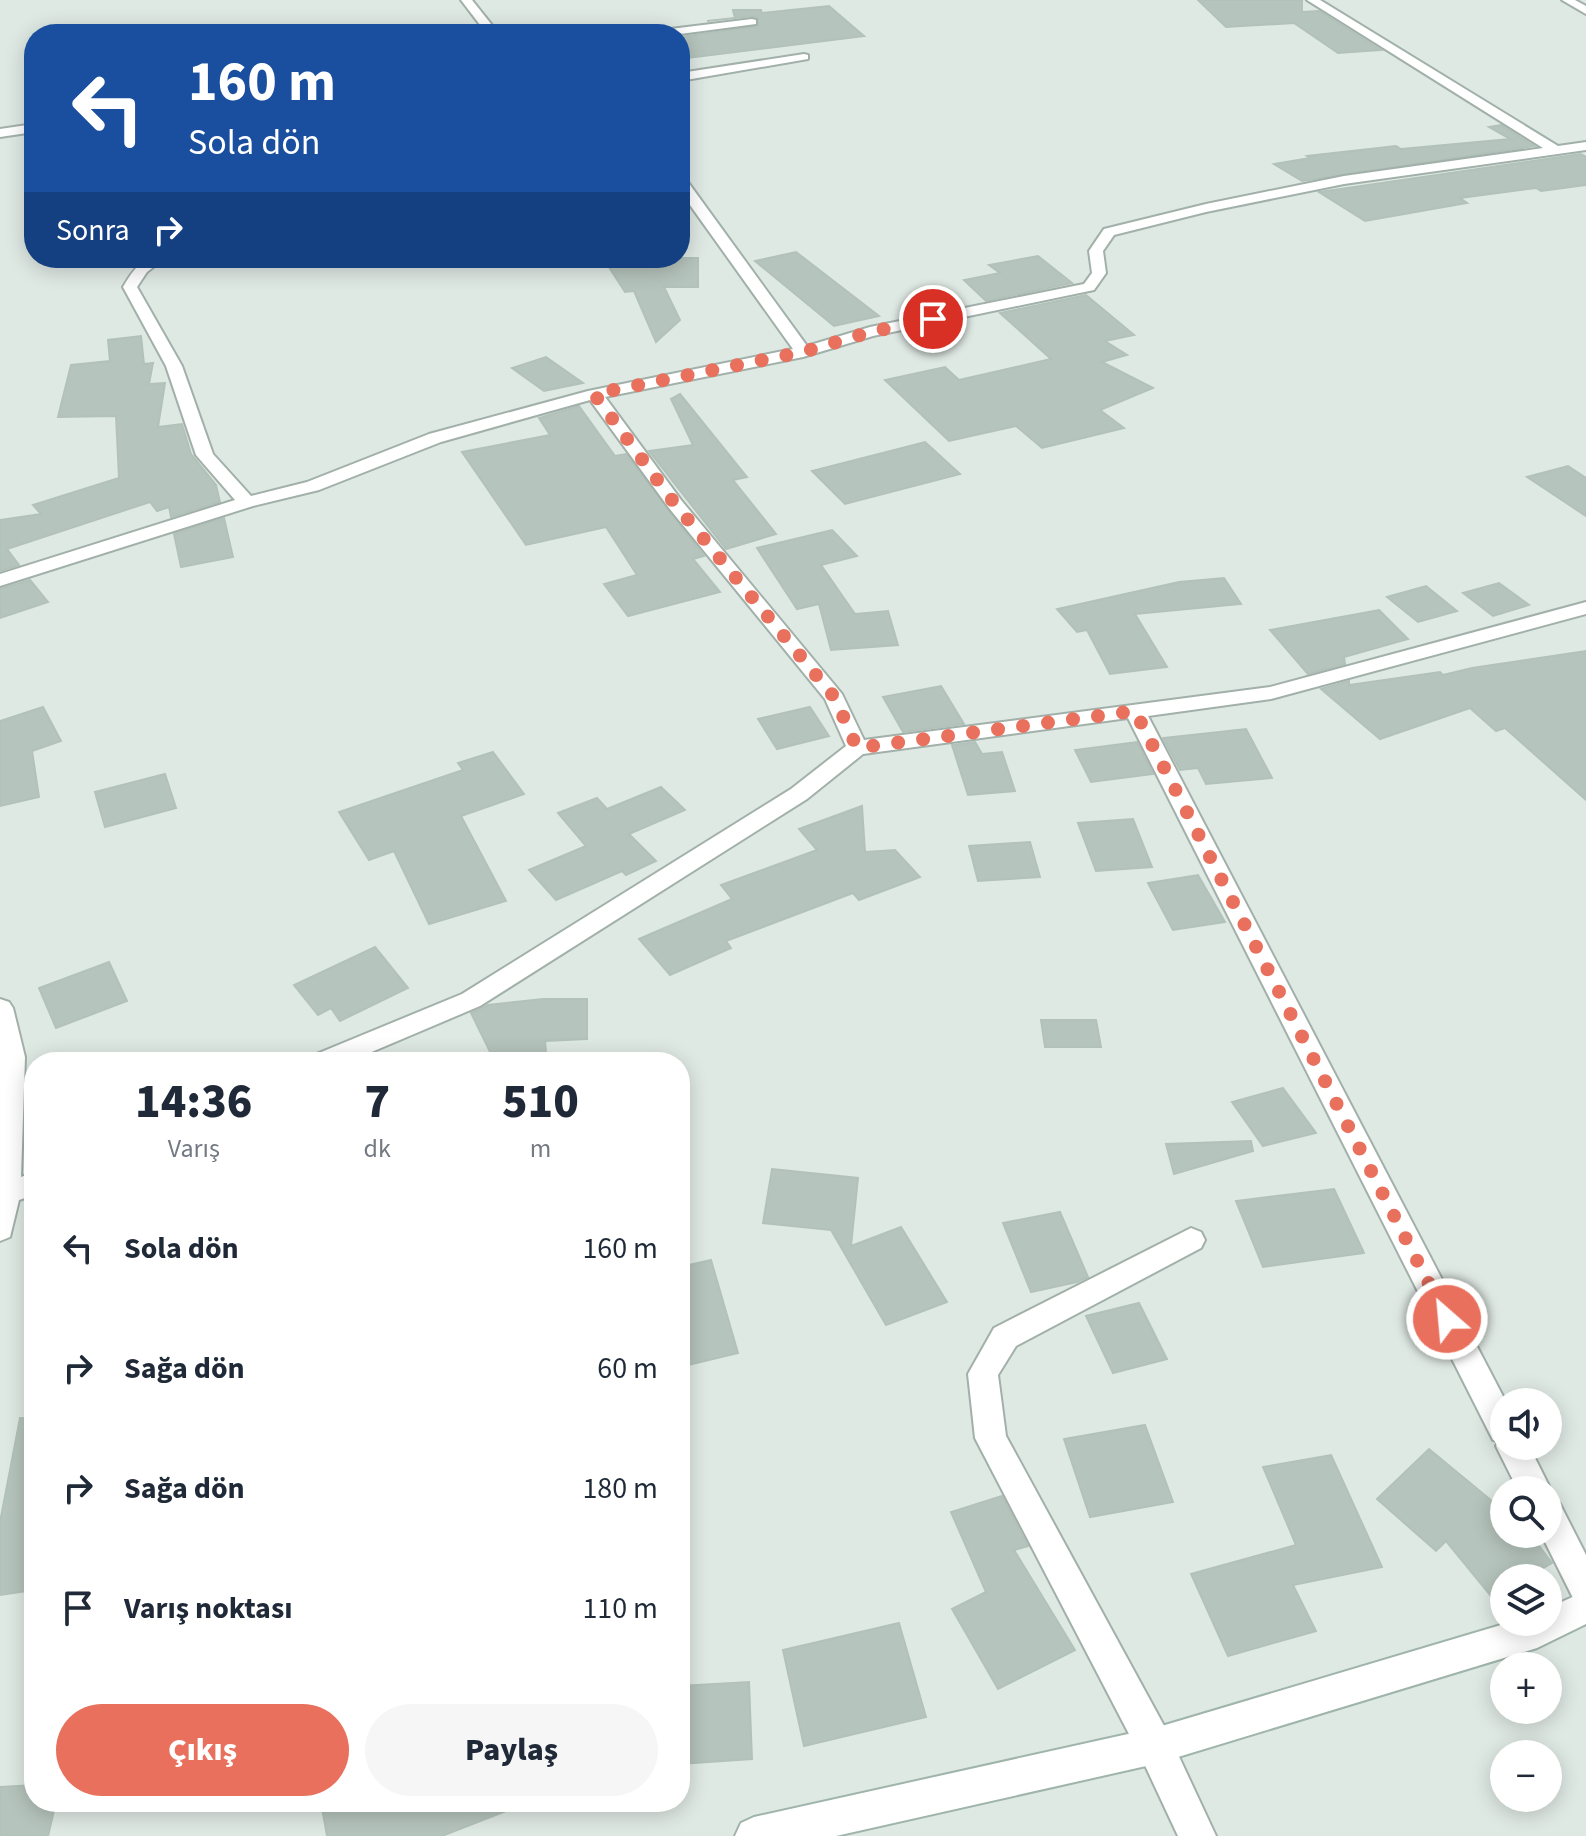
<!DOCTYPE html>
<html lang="tr">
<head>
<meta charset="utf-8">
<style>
  :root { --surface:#fff; --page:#f6f6f7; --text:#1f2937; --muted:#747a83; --accent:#e9705d }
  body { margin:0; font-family:"Source Sans 3",sans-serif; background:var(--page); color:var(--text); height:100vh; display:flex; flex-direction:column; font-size:30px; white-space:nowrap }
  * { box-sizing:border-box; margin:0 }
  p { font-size:26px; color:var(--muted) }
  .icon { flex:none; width:44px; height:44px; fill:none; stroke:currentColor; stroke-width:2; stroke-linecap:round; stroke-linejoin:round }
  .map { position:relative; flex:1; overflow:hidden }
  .panel { position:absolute; left:24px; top:1052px; width:666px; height:760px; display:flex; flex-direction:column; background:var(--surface); border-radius:32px; box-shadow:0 4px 20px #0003 }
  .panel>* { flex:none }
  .top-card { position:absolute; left:24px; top:24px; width:666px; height:244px; border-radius:32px; box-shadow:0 4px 20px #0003; background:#1a4fa0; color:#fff; overflow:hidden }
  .fabs { position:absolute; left:1490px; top:1388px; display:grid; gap:16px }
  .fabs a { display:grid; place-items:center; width:72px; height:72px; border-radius:50%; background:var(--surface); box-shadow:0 4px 20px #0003; font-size:40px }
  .pin { position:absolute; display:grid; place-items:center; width:68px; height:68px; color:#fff; margin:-34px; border:4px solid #fff; border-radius:50%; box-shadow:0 2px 8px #0007 }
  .me { position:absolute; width:88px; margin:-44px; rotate:333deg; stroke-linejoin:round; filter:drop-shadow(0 0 6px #0008) }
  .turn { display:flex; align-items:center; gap:28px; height:168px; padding:0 32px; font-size:36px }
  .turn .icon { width:104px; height:104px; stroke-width:2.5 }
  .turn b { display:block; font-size:56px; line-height:68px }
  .then { display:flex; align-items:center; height:76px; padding:0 32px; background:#0003; gap:16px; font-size:30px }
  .eta { display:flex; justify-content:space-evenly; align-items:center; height:136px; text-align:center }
  .eta b { font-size:48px; font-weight:800; line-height:56px }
  .action { display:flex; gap:16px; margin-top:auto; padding:16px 32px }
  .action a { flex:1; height:92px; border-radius:48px; background:var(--accent); color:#fff; font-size:32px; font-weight:800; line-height:92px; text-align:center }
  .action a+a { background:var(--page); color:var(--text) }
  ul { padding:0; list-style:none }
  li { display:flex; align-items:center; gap:24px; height:120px; padding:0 32px }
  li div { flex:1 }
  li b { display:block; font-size:30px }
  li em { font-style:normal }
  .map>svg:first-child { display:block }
  .building { fill:#b5c4bc; stroke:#b2c2ba; stroke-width:2 }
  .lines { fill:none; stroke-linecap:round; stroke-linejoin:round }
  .street-casing { stroke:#a2b0aa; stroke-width:4 }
  .secondary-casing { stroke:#9fb4aa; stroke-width:4 }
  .street { fill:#fff; fill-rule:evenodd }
  .secondary { fill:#fff; fill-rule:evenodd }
  .route { stroke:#e9705d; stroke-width:14; stroke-dasharray:0 25.2 }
</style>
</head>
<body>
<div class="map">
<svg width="1586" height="1836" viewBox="0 0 1586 1836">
  <rect width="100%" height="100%" fill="#dfe9e4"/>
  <!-- building -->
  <g class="building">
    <polygon points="1198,0 1302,0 1302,12 1319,11 1381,50 1338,53 1294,23 1226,27"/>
    <polygon points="829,6 864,36 687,58 680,52 680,37 758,26 758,18 753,16 707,21 735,18 733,10 761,10 762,13"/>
    <polygon points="1501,125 1534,146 1302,181 1274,164 1310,158 1307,156 1396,146 1401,149 1510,139 1489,127"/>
    <polygon points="1581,154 1586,157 1586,185 1541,191 1536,188 1460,198 1467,203 1365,221 1319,192"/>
    <polygon points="796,252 879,316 834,326 755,261"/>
    <polygon points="1038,256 1072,283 986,301 964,280 1000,273 989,265"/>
    <polygon points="603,258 698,258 698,287 664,287 680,320 656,342 634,291 625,292"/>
    <polygon points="1086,295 1134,335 1105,341 1127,355 1102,362 1153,388 1100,410 1124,428 1042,448 1016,426 949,441 885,380 945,367 959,380 1051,359 1000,313"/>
    <polygon points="141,336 144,364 153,363 149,384 165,383 158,427 182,424 191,454 216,485 220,502 171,517 169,507 157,511 150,502 7,549 19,565 0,571 0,520 41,514 33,505 119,478 116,416 58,417 71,365 110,361 108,340"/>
    <polygon points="546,357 583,383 544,391 512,368"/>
    <polygon points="680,394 747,477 733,480 776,534 726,549 649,451 693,445 671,399"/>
    <polygon points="579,406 615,456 626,454 704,556 693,559 720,592 628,616 604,584 637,575 606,527 526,545 462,452 550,435 539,418"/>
    <polygon points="925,442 960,474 845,504 812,471"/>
    <polygon points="1568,466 1586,478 1586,516 1527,477"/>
    <polygon points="224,518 233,557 181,567 174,534"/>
    <polygon points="832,530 857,556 821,565 855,614 888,611 898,645 831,650 819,604 797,609 757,548"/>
    <polygon points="1224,578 1241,604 1135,614 1167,667 1110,674 1087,630 1077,632 1057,609 1179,582"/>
    <polygon points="30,580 48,602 0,618 0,589"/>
    <polygon points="1499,583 1529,605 1493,616 1463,593"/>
    <polygon points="1426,586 1457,611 1418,622 1387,597"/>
    <polygon points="1379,610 1408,639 1344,657 1345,664 1308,674 1270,630"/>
    <polygon points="1586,651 1586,800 1505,728 1496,731 1470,708 1380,739 1321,689 1349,681 1349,685 1440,672 1443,675 1472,668"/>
    <polygon points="941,686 964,724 903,732 883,697"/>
    <polygon points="43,707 61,741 32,751 39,797 0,806 0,721"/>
    <polygon points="810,707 829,736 777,749 758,719"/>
    <polygon points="1246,729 1272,778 1206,784 1198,768 1180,770 1163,738"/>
    <polygon points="975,742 982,754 1002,752 1015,791 968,795 952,745"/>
    <polygon points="1137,742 1153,774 1091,782 1075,750"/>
    <polygon points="493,752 524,794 461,816 506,901 429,924 394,851 369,860 339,812 463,770 458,763"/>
    <polygon points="165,774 176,808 105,827 95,792"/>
    <polygon points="661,787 685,810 629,834 656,861 626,875 622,871 556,900 529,870 586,846 558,813 597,798 607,809"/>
    <polygon points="862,806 865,852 895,850 920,877 859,900 853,893 726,941 731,948 670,975 639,939 732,899 721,885 817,850 799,829"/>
    <polygon points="1133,819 1152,867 1096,871 1078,823"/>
    <polygon points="1030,842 1040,877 978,881 969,846"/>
    <polygon points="1198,875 1225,922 1173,930 1148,883"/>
    <polygon points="375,947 408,988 340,1021 331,1008 318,1015 294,985"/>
    <polygon points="109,962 127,1001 56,1028 39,988"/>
    <polygon points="543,999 587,999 587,1039 545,1041 547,1062 495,1062 471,1013 488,1005"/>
    <polygon points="1041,1020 1096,1020 1101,1047 1045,1047"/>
    <polygon points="1283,1088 1316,1133 1263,1146 1232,1102"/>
    <polygon points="1251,1141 1253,1151 1174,1174 1166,1144"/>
    <polygon points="772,1169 858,1178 851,1246 901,1227 947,1302 886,1325 831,1230 763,1223"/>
    <polygon points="1334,1189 1364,1253 1263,1267 1236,1201"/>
    <polygon points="1060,1212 1088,1277 1077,1282 1031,1292 1003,1223"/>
    <polygon points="711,1260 738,1353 680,1367 680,1267"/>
    <polygon points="1139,1303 1167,1359 1113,1373 1086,1316"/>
    <polygon points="20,1418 34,1419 34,1590 0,1595 0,1522"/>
    <polygon points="1145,1425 1173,1502 1090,1517 1064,1439"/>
    <polygon points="1429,1449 1504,1511 1504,1534 1530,1534 1552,1563 1526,1578 1504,1578 1504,1612 1446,1541 1436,1551 1377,1499"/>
    <polygon points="1331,1455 1382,1567 1293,1585 1316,1631 1228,1656 1191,1574 1296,1545 1263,1467"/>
    <polygon points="1002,1496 1028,1546 1014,1550 1075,1650 998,1689 952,1609 986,1592 951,1512"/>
    <polygon points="899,1623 926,1717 804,1746 783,1650"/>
    <polygon points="749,1682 752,1759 680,1764 680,1686"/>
    <polygon points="34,1785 34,1802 56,1802 48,1836 0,1836 0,1787"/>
    <polygon points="321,1802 524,1802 524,1804 442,1836 327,1836"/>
  </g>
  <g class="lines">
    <!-- street casing -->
    <g class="street-casing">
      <g id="street">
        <polygon points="461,0 472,0 499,34 487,34"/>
        <path d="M1307 0H1320L1558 146 1586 142V150L1344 184 1206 212 1114 235 1103 251 1106 273 1094 290 873 336 803 357 605 397 681 500 842 694 864 740 1270 687 1586 602V614L1271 699 1148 716 1506 1402 1504 1446H1529L1551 1490 1548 1497V1490H1518L1496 1446 1498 1442 1493 1440 1128 718 863 754 807 799 480 1006 348 1062H310L314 1055 462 994 791 789 846 746 825 699 669 508 590 400 441 442 319 490 253 506 0 586V574L235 500 196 455 166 366 123 287C135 267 141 258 165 258L147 272 137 287 182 366 213 454 251 496 307 482 429 434 588 391 793 349 680 191V177L685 178 807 346 870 327 1084 284 1092 273 1089 251 1104 229 1206 204 1344 176 1543 148Z"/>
        <polygon points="1562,0 1575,0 1586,6 1586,14"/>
        <polygon points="752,19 756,20 756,24 680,34 648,34 654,31"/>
        <polygon points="804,54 808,55 808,59 680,81 680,73"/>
        <polygon points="34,124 34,132 0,137 0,129"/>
        <polygon points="0,999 9,1002 13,1008 25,1057 21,1177 34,1172 34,1195 19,1200 10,1237 0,1241"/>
        <polygon points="1191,1228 1201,1232 1205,1240 1201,1248 1016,1346 998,1375 1006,1436 1168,1733 1216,1836 1178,1836 1142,1759 975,1438 968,1374 994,1328"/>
        <polygon points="1548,1500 1560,1504 1586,1555 1586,1605 1574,1600 1541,1534 1548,1534"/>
      </g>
    </g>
    <!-- secondary casing -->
    <g class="secondary-casing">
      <polygon id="secondary" points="1586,1591 1586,1624 1537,1648 1155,1764 836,1836 735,1836 741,1823 754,1817 1155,1728 1511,1622 1548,1622 1548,1608"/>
    </g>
    <!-- street -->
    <use href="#street" class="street"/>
    <!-- secondary -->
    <use href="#secondary" class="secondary"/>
  </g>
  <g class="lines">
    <!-- route -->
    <polyline class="route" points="933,319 870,332 803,352 594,394 675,504 835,698 857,748 1135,711 1447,1319"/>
  </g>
</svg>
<div class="fabs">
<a><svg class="icon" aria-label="sound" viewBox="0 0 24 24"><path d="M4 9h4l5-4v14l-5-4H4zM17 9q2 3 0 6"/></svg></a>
<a><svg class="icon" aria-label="search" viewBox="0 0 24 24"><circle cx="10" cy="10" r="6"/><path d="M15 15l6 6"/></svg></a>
<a><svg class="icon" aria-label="layers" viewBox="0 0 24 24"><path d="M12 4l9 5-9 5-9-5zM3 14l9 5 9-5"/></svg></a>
<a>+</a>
<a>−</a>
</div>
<div class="pin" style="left:933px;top:319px;background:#d93025"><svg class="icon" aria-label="arrive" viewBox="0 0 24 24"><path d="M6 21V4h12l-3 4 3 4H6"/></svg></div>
<svg class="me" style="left:1447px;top:1319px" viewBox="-20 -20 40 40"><circle r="17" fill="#e9705d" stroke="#fff" stroke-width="3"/><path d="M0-11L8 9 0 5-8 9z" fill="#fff"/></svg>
<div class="top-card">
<div class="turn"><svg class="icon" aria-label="left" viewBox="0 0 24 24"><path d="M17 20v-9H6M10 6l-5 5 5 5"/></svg><div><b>160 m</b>Sola dön</div></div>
<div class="then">Sonra<svg class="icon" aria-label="right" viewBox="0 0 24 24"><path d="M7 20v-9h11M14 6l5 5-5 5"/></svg></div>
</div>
<section class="panel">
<div class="eta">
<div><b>14:36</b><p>Varış</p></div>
<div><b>7</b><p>dk</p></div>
<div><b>510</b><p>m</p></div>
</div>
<ul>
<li><svg class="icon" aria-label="left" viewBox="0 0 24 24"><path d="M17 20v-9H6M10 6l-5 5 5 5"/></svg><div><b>Sola dön</b></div><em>160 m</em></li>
<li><svg class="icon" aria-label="right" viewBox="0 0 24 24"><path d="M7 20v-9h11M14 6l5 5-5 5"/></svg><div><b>Sağa dön</b></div><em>60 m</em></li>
<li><svg class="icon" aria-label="right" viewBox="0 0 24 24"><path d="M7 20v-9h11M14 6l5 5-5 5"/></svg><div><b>Sağa dön</b></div><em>180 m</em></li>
<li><svg class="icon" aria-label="arrive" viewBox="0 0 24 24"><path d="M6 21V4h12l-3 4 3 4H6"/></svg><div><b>Varış noktası</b></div><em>110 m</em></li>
</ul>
<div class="action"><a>Çıkış</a><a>Paylaş</a></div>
</section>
</div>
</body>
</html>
